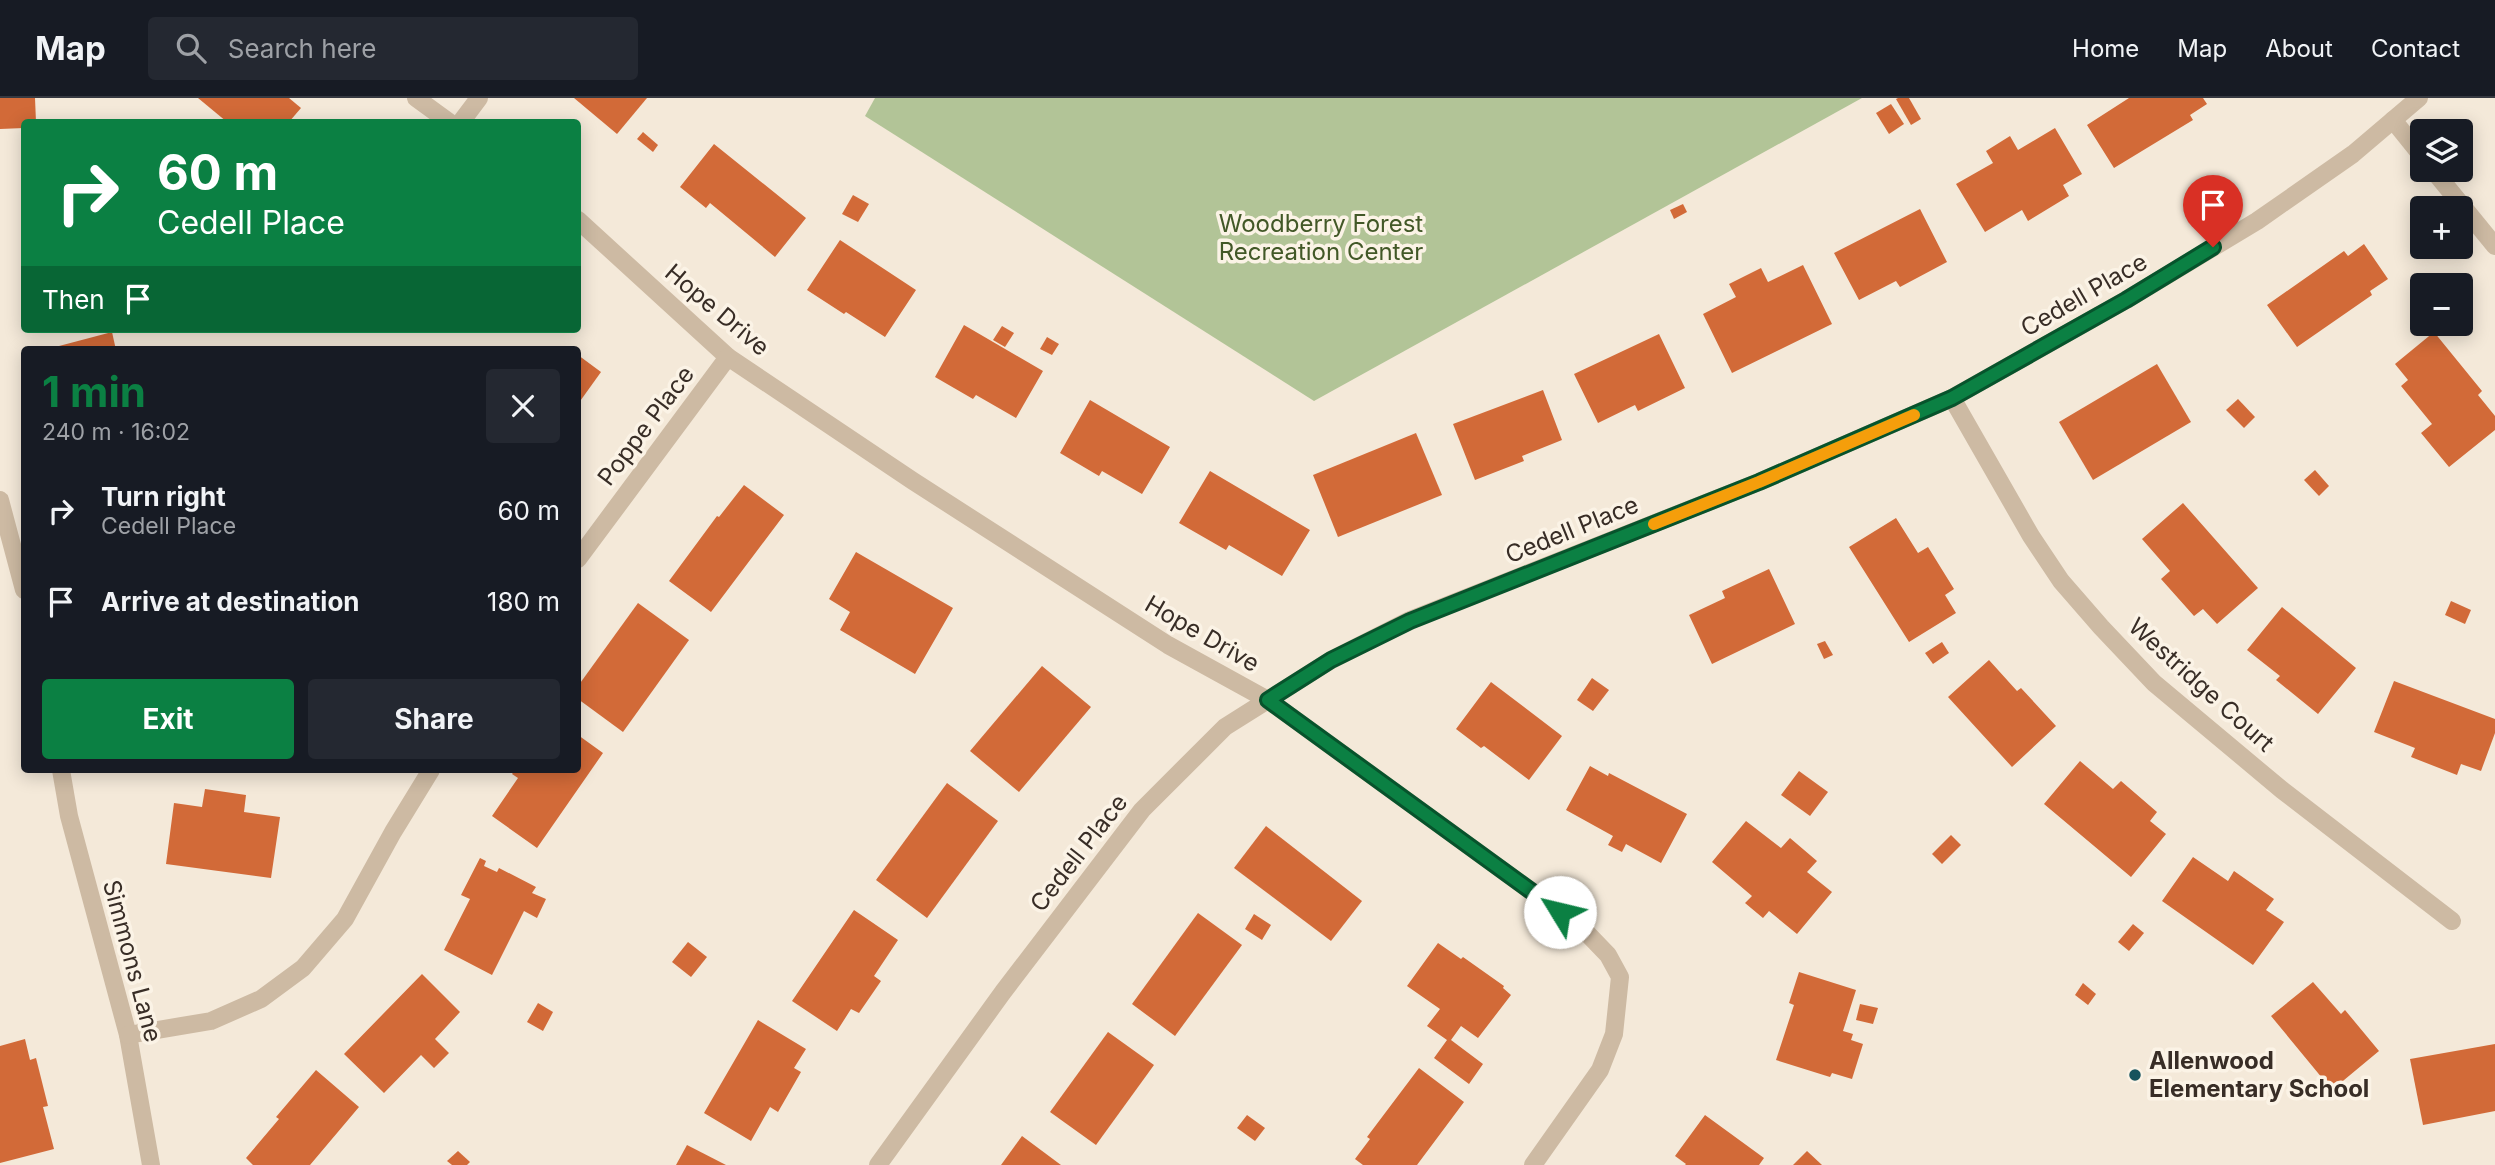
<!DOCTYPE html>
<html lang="en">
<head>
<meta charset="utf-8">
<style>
  :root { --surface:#171b24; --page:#242831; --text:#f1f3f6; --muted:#9ea1a6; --line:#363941; --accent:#0b8043 }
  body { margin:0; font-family:Inter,sans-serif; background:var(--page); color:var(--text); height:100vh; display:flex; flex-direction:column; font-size:26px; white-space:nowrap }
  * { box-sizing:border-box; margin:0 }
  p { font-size:23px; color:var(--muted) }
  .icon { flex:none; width:38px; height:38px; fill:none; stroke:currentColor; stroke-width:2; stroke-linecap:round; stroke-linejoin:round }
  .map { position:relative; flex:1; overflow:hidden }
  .details { position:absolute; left:21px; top:248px; width:560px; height:427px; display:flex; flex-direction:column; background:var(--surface); border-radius:7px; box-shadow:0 4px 18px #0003 }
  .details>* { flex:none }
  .hud { position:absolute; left:21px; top:21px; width:560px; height:214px; border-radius:7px; box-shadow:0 4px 18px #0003; background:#0b8043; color:#fff; overflow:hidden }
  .buttons { position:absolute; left:2410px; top:21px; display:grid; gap:14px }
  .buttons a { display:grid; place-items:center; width:63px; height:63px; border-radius:7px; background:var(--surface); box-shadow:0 4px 18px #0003; font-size:35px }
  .pin { position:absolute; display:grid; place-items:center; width:60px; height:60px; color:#fff; margin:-72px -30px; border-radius:50% 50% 50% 0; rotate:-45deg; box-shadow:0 0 7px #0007 }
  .pin .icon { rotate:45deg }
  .me { position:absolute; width:77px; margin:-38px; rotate:306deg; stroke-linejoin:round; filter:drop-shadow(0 0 5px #0008) }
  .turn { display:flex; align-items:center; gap:24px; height:147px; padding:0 21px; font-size:32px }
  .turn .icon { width:91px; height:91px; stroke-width:2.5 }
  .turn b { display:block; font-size:49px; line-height:60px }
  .then { display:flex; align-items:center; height:66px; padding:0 21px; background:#0003; gap:14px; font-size:26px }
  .round { display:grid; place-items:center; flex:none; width:74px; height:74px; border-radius:7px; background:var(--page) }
  .summary { display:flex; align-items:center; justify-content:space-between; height:119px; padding:0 21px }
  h1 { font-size:42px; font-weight:700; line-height:52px; color:var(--accent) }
  .button { display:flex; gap:14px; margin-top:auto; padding:14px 21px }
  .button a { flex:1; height:80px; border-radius:7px; background:var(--accent); color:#fff; font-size:28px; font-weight:700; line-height:80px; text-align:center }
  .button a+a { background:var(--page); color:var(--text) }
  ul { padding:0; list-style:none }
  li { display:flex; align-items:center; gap:21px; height:91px; padding:0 21px }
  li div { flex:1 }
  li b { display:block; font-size:26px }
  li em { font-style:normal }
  header { display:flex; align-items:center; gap:42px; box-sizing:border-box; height:98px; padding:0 35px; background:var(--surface); border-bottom:2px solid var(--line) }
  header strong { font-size:33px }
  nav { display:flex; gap:38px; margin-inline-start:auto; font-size:24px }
  .search { width:490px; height:63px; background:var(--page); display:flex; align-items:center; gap:18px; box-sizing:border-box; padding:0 24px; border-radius:7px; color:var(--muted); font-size:26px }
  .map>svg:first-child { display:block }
  .green { fill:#b2c497 }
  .building { fill:#d26a38 }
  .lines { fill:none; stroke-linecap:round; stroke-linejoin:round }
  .minor { stroke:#cdbaa3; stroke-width:18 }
  .route-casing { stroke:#07532c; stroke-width:18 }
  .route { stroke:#0b8043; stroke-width:12 }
  .slow { stroke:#f59e0b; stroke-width:12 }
  .poi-dot { fill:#17535d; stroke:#fbf3e6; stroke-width:2.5 }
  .labels { text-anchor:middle; stroke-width:7; stroke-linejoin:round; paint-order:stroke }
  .park-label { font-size:24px; fill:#425827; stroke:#fbf3e6 }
  .street-label { font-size:24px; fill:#382d26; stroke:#fbf3e6 }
  .poi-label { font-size:24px; font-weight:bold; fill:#382d26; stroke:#fbf3e6; text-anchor:start }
</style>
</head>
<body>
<header>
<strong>Map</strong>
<div class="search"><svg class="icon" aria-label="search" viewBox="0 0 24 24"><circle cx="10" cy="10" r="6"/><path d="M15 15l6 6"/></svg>Search here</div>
<nav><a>Home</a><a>Map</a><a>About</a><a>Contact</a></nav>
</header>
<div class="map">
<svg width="2495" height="1067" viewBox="0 0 2495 1067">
  <rect width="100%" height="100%" fill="#f4e9d9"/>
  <!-- green -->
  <polygon class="green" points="875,0 1862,0 1314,303 865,18"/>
  <!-- building -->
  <g class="building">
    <polygon points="0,0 35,0 36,24 24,24 24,30 0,31"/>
    <polygon points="198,0 289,0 301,10 289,24 227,24"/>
    <polygon points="574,0 647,0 617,36"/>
    <polygon points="1898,0 1909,0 1921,21 1911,27 1896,1"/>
    <polygon points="2129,0 2203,0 2207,6 2190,17 2193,22 2114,70 2087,27"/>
    <polygon points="1891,6 1904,26 1889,36 1876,15"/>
    <polygon points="2055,30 2082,76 2063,87 2069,98 2028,123 2022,112 1985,134 1956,86 1993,65 1986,53 2010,38 2018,52"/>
    <polygon points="643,34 658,47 653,54 637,41"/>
    <polygon points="714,46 806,120 775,159 710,105 706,110 680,89"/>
    <polygon points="853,97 869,106 858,124 842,116"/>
    <polygon points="1683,106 1687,114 1674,121 1670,112"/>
    <polygon points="1920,111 1947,164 1900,189 1896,183 1859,202 1834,155"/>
    <polygon points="840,142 916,192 885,239 846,214 844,216 807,192"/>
    <polygon points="2364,146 2388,181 2370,193 2372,197 2297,249 2267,207 2344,153 2348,158"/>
    <polygon points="1803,167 1832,226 1732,275 1703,216 1736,199 1729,186 1761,170 1768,184"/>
    <polygon points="964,227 1043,273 1016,320 976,297 973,301 935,279"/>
    <polygon points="1002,228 1014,235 1005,249 993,242"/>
    <polygon points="112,234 116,252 60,252 59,248"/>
    <polygon points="2434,234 2482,293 2478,297 2495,318 2495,332 2449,369 2421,335 2432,326 2401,288 2408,282 2395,266"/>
    <polygon points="1659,236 1685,290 1638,313 1635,307 1598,325 1574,276"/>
    <polygon points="1047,239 1059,246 1052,257 1040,251"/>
    <polygon points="578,257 601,274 578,306"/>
    <polygon points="2157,266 2191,324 2093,382 2059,324"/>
    <polygon points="1543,292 1562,342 1522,358 1524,363 1475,382 1453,326"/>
    <polygon points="2238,301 2255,319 2244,330 2226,312"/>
    <polygon points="1090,302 1170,349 1142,396 1102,373 1099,378 1060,355"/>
    <polygon points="1416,335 1442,397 1338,439 1313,377"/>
    <polygon points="2315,372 2329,388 2319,398 2304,382"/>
    <polygon points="1210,373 1310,432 1282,478 1229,447 1226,452 1179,425"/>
    <polygon points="744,387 784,417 711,514 669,483 717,418 719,419"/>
    <polygon points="2183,405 2258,490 2217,526 2203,511 2194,518 2161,481 2170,473 2142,441"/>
    <polygon points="1896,420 1918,455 1928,449 1954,491 1945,497 1956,515 1909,544 1849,449"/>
    <polygon points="856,454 953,510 915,576 840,532 850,514 829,501"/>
    <polygon points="1769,471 1795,526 1712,566 1689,517 1725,500 1722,493"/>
    <polygon points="2451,503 2471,512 2465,526 2445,517"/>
    <polygon points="638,505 689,542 623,634 578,601 578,588"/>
    <polygon points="2282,509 2356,570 2318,616 2276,582 2280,578 2247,552"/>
    <polygon points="1825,543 1833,557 1824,561 1817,546"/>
    <polygon points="1942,544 1949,555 1933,566 1925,555"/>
    <polygon points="1989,562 2017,593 2021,590 2056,628 2012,669 1948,599"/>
    <polygon points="1042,568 1091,609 1019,694 970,653"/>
    <polygon points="1592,580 1609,592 1593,613 1577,602"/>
    <polygon points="2394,583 2495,621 2495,635 2481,673 2461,666 2457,677 2411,659 2415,650 2374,634"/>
    <polygon points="1491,584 1562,638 1529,682 1484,648 1481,650 1456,631"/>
    <polygon points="578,637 603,655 537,750 492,718 518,680 512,676 515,672 578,672"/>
    <polygon points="2080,663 2113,691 2121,683 2157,714 2150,723 2166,736 2131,779 2044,706"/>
    <polygon points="1590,668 1608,678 1609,675 1687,716 1661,765 1626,746 1622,754 1608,747 1613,738 1566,712"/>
    <polygon points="1799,673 1828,694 1810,718 1781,697"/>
    <polygon points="947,685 998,723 927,820 876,782"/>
    <polygon points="205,691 246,697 244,714 280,719 271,780 166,766 174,705 202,709"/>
    <polygon points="1746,723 1781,750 1790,740 1817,763 1807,774 1832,794 1797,836 1769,813 1763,820 1745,805 1752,798 1712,764"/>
    <polygon points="1266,728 1362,803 1331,843 1234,770"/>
    <polygon points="1951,737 1961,747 1942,766 1932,756"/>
    <polygon points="2193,759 2228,783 2234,773 2274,801 2266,812 2284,824 2253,867 2162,803"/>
    <polygon points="480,760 486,763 484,768 497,774 499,770 536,789 532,795 546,801 537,820 524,813 492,877 444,852 470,801 461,797"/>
    <polygon points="854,812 898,842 874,878 881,883 859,915 851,911 837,933 792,903"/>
    <polygon points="1198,815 1242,847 1175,938 1132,906"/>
    <polygon points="1254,816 1271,827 1262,842 1245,831"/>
    <polygon points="2133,826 2144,835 2129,853 2118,844"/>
    <polygon points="688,844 707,859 691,879 672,864"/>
    <polygon points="1438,845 1461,861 1463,859 1504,888 1503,890 1511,897 1478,940 1461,928 1451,942 1483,966 1469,986 1434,960 1447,942 1427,928 1440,911 1407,888"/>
    <polygon points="1799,874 1856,892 1843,933 1853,936 1851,942 1863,946 1852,981 1832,975 1830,979 1776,962 1794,907 1789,905"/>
    <polygon points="422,876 460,914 435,941 449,955 434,970 421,957 384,995 344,956"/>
    <polygon points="2313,884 2341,916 2345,912 2379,953 2332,992 2271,918"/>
    <polygon points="2083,885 2096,896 2088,907 2075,897"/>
    <polygon points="538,905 553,914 543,933 527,924"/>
    <polygon points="1860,906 1878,910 1873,926 1856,922"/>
    <polygon points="758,922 806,951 794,970 801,974 778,1014 770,1009 751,1043 704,1015"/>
    <polygon points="1108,934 1154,967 1096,1047 1050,1014"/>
    <polygon points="25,941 30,962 36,960 48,1008 43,1009 54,1051 0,1065 0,948"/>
    <polygon points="2495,946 2495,1013 2423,1027 2410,961"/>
    <polygon points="1419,970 1464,1004 1417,1067 1363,1067 1355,1061 1370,1041 1367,1039"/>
    <polygon points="316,972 359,1009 310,1067 253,1067 246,1060 279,1021 276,1019"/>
    <polygon points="1247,1017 1265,1030 1255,1043 1237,1030"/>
    <polygon points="1705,1017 1764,1060 1759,1067 1685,1067 1686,1066 1675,1058"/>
    <polygon points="1022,1038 1061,1067 1001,1067"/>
    <polygon points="687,1047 726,1067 676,1067"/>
    <polygon points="458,1053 470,1064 467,1067 452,1067 447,1063"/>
    <polygon points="1807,1053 1822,1067 1793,1067"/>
  </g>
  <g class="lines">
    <!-- minor -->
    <g class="minor">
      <polyline points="416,0 449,24"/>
      <polyline points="2393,22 2422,58"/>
      <polyline points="461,24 479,0"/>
      <polyline points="2433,72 2495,148"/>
      <polyline points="578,122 728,259 913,383 1168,547 1268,602 1582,830 1608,857 1620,879 1614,936 1600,972 1533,1067"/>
      <polyline points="1952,300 2031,438 2061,483 2101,529 2154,585 2282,692 2452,823"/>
      <polyline points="0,402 24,492"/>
      <polyline points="578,461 728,259"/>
      <polyline points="61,672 69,718 128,937 151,1067"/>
      <polyline points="128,937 211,923 261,901 303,870 345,821 393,734 431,672"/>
      <polyline points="878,1067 1003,894 1142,712 1225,629 1331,562 1410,522 1759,384 1952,300 2126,202 2257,123 2353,56 2419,0"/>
    </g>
  </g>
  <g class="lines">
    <!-- route casing -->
    <g class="route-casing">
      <polyline id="route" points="1560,814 1268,602 1331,562 1410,523 1759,384 1952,300 2126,202 2213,149"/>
    </g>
    <!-- route -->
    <use href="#route" class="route"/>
    <!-- slow -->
    <polyline class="slow" points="1654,426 1759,384 1914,317"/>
  </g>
  <!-- markers -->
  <circle class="poi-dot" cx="2135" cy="977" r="7"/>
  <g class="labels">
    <!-- park labels -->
    <g class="park-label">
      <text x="1321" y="134">Woodberry Forest<tspan x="1321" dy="28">Recreation Center</tspan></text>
    </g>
    <!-- street labels -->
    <g class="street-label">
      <text transform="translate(2084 197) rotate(-30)" y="8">Cedell Place</text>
      <text transform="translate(717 212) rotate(40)" y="8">Hope Drive</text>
      <text transform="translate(646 328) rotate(-53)" y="8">Poppe Place</text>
      <text transform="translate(1572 432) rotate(-22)" y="8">Cedell Place</text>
      <text transform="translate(1202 536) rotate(30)" y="8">Hope Drive</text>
      <text transform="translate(2201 587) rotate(42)" y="8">Westridge Court</text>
      <text transform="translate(1079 755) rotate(-52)" y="8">Cedell Place</text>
      <text transform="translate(132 863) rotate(75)" y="8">Simmons Lane</text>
    </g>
    <!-- poi labels -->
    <g class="poi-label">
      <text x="2149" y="971">Allenwood<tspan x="2149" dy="28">Elementary School</tspan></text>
    </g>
  </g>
</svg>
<div class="buttons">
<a><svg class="icon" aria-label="layers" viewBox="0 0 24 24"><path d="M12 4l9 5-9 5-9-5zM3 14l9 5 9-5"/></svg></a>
<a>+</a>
<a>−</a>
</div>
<div class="pin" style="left:2213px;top:149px;background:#d93025"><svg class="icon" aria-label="arrive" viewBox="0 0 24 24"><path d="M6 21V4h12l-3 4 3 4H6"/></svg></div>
<svg class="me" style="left:1560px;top:814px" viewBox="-20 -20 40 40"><circle r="19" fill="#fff"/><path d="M0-13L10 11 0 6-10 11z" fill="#0b8043"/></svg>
<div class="hud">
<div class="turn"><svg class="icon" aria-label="right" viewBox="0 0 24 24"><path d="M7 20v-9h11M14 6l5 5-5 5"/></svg><div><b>60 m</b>Cedell Place</div></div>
<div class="then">Then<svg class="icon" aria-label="arrive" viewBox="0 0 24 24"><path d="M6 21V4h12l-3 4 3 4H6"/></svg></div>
</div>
<section class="details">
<div class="summary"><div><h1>1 min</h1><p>240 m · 16:02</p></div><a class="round"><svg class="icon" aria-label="close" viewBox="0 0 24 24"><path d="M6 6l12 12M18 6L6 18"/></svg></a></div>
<ul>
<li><svg class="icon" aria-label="right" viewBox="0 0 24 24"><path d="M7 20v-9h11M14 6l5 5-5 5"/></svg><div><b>Turn right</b><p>Cedell Place</p></div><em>60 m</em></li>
<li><svg class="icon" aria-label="arrive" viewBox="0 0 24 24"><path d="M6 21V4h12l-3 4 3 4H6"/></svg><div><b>Arrive at destination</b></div><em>180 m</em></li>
</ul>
<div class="button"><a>Exit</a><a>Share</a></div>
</section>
</div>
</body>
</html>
